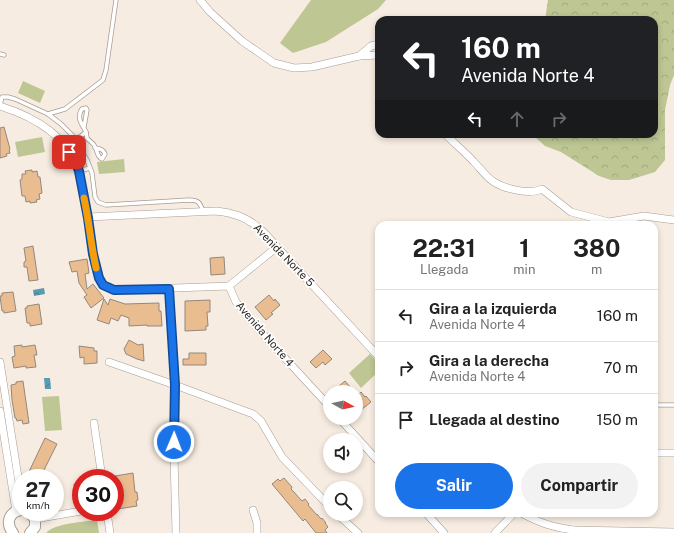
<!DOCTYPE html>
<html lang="es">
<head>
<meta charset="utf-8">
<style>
  :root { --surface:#fff; --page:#f2f2f2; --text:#222; --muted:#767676; --line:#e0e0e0; --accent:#1a73e8 }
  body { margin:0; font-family:"Public Sans",sans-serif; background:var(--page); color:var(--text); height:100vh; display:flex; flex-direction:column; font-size:15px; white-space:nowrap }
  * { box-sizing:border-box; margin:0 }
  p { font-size:13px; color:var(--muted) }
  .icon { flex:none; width:22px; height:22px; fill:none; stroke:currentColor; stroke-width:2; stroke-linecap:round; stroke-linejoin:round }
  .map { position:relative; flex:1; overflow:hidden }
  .side { position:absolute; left:375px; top:221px; width:283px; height:296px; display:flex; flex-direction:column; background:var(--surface); border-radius:12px; box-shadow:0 2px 6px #0003 }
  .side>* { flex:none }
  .banner { position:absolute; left:375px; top:16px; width:283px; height:122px; border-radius:12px; box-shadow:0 2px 6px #0003; background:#202124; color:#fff; overflow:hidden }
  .needle { width:26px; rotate:98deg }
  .buttons { position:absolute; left:323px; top:385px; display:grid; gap:8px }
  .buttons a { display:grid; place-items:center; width:40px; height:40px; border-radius:50%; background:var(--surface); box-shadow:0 2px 6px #0003; font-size:20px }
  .speed { position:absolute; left:12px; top:469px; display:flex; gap:8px; font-size:20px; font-weight:700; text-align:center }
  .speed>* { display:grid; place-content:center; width:52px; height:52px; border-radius:50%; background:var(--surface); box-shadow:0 2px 6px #0003; line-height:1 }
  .speed small { font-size:10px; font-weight:400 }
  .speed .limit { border:6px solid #d22; background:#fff; color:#111 }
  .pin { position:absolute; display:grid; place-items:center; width:34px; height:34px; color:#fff; margin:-17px; border-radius:8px; box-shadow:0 2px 6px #0006 }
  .me { position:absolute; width:44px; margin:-22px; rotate:1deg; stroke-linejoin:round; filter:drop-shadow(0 0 3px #0008) }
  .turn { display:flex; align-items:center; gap:14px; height:84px; padding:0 20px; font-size:18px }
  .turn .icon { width:52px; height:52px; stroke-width:2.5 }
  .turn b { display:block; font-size:28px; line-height:34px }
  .lanes { display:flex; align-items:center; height:38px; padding:0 20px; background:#0003; justify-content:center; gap:20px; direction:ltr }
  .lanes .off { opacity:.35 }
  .eta { display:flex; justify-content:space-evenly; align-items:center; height:68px; text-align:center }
  .eta b { font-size:24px; font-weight:700; line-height:28px }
  .button { display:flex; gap:8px; margin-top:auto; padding:8px 20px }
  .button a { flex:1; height:46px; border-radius:24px; background:var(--accent); color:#fff; font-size:16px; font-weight:700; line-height:46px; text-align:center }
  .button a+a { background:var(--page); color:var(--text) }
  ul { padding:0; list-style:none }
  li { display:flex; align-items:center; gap:12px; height:52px; padding:0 20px; border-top:1px solid var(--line) }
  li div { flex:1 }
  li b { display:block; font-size:15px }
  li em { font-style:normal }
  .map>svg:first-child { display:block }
  .green { fill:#bec694 }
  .forest { fill:url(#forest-crowns) }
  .water { fill:url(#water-waves) }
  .building { fill:#eabd91; stroke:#93887e }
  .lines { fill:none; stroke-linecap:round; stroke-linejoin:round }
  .service-casing { stroke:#a79d92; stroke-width:5 }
  .minor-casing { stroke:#a79d92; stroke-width:8 }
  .secondary-casing { stroke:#a79d92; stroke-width:12 }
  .service { stroke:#fff; stroke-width:3.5 }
  .minor { stroke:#fff; stroke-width:7 }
  .secondary { stroke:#fff; stroke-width:10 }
  .route-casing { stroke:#114b97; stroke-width:10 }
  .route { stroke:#1a73e8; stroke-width:7 }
  .slow { stroke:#f59e0b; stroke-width:7 }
  .labels { text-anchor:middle; stroke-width:3.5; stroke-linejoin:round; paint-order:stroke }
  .street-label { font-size:11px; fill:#2c2824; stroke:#fff }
</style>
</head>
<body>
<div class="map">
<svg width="674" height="533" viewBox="0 0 674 533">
  <defs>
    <pattern id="forest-crowns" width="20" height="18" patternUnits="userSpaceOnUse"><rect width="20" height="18" fill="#bec694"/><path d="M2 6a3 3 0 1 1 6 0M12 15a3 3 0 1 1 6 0" fill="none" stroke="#a3aa7f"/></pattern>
    <pattern id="water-waves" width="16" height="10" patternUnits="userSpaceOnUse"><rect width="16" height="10" fill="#579cb3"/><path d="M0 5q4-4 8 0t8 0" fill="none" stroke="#487f91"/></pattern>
  </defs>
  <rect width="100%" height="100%" fill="#f7ece1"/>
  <!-- green -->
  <g class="green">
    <polygon points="311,0 386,0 378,9 326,42 293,53 280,43"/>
    <polygon points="23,81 45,91 40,103 18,93"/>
    <polygon points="42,137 45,152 18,157 15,142"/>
    <polygon points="124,159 125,172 99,174 97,162"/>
    <polygon points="370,354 379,364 379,371 361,388 349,373"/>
    <polygon points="59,396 62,430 45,431 42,397"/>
    <path d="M97 520 99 533H46C55 523 83 522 97 520Z"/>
  </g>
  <!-- forest -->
  <polygon class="forest" points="548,0 674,0 674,75 670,85 665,110 665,160 655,172 629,180 611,180 599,176 561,152 545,146 532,134 654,134 654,20 545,20"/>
  <!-- water -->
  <g class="water">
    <polygon points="44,288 45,294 34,296 33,290"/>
    <polygon points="50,378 51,389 45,389 44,378"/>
  </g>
  <!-- building -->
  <g class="building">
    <polygon points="4,127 10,149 9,150 10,153 6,154 7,156 0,158 0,128"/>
    <polygon points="32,170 32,172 37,171 38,177 40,177 42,193 39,194 40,199 36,200 37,202 30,203 30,201 26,202 25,196 22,196 20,180 22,179 22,174 26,174 25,171"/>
    <polygon points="33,246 38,280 29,281 27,267 24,267 24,262 26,261 24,248"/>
    <polygon points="224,257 225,274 211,275 210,258"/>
    <polygon points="87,259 89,273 85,274 87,289 93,284 104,298 91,308 84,297 87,295 79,283 77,271 72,272 69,262"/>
    <polygon points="13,292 16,311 4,313 4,311 2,311 0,296 2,296 2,293"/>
    <polygon points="269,295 274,301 275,299 280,305 271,313 273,314 266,320 255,307"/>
    <polygon points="104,299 108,305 110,299 125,304 159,303 159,311 161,311 162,326 147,326 147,325 129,326 129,318 121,315 118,321 111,318 109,324 97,320"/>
    <polygon points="210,300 210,312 207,312 208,326 206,326 206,330 185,331 185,301"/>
    <polygon points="39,304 42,324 30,326 30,323 27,323 25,308 27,308 27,306"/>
    <polygon points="129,340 138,345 143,344 144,361 137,359 126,354 124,349"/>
    <polygon points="22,345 22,347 35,345 37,355 34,355 36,367 26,368 26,366 14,368 12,357 15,356 14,346"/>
    <polygon points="79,346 94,348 94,351 97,351 97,363 84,364 84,357 80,358"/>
    <polygon points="323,350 332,359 325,365 323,362 316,368 310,362"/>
    <polygon points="189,353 206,353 206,365 183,365 183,359 189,359"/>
    <polygon points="23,381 29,423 23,424 22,420 17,421 16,418 15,418 12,400 11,385 16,384 16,382"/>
    <polygon points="345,381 351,388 352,392 332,392"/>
    <polygon points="361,392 365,397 366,396 371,402 356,414 356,397"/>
    <polygon points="45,438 57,444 40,478 26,478"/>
    <polygon points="133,473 135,492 137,492 138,500 136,501 137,506 118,509 115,493 115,476"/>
    <polygon points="284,478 292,487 291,489 293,491 302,501 305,499 309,504 308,505 317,515 317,514 321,519 322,518 326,523 325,523 328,527 325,530 327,533 316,533 305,519 303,521 272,484 278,479 280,481"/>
    <polygon points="81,483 81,497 76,497 74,484"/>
  </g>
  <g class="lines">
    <!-- service casing -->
    <g class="service-casing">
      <g id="service">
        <polyline points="0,54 4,55"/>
        <path d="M0 105 2 97H8L15 99 48 114 61 124 72 135 87 160 92 173 95 197 98 202 106 205 189 200C199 200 200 203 203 211"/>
        <polyline points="48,114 65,109 103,80 106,70 116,0"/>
        <path d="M84 127 87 110 86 108 82 109C76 118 82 124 86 132"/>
        <path d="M76 140 86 132C86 133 87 137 87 138 89 141 92 142 94 145 98 150 96 156 102 159L105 154C103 149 100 149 95 148"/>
        <polyline points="79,171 90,168"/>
        <polyline points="654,405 674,405"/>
      </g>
    </g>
    <!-- minor casing -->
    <g class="minor-casing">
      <g id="minor">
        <polyline points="200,0 210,12 242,41 274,63 294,68 312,67 359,56 379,55"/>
        <polyline points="359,56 371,46 379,44"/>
        <path d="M0 106C32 116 64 133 77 166 80 173 81 180 82 187 86 204 89 221 91 238 92 250 95 274 102 283 106 288 114 290 121 290L229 286 236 302 260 331 330 407"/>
        <path d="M445 134C455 144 465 152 474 162 481 169 486 177 494 182 505 189 530 195 542 189L571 212 609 222 644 216 674 220"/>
        <path d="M88 217 216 211C221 212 227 212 232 214 251 218 265 232 277 247L379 357"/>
        <polyline points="229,286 277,247"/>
        <polyline points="169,289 175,385 174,456 176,533"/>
        <polyline points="0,362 21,496"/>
        <polyline points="109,362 175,385 253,414 261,421 282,457 330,507"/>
        <polyline points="0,411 16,511"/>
        <polyline points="339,418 379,462"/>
        <polyline points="94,423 102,478"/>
        <polyline points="654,453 674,453"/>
        <polyline points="253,510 257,523 257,533"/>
        <polyline points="107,512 110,533"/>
        <polyline points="426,513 444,533"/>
        <path d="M521 513C540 523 552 527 573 530V533"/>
        <polyline points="337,514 358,533"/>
        <polyline points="35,519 81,511"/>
        <polyline points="573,530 674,532"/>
        <polyline points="495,533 514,513"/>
      </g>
    </g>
    <!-- secondary casing -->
    <g class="secondary-casing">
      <g id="secondary">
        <polyline points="29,512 35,519 35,527 30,533"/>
        <path d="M13 533C5 523 9 512 21 510"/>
      </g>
    </g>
    <!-- service -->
    <use href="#service" class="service"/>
    <!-- minor -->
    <use href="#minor" class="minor"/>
    <!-- secondary -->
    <use href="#secondary" class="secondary"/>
  </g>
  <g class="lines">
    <!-- route casing -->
    <g class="route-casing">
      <polyline id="route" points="69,152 77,166 79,171 88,218 93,254 99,278 103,285 114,290 169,289 175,385 174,442"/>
    </g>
    <!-- route -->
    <use href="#route" class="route"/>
    <!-- slow -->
    <path class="slow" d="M84 198C89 221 91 245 96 268"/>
  </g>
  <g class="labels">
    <!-- street labels -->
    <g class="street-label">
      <text transform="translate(284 255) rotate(46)" y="4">Avenida Norte 5</text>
      <text transform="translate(265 334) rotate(49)" y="4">Avenida Norte 4</text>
    </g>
  </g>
</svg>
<div class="buttons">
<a><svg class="needle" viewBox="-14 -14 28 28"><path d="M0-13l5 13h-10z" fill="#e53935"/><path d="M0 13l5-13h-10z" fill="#767676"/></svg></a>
<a><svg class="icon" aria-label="sound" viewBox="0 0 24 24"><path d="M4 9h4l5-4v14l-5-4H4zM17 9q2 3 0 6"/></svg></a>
<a><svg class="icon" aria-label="search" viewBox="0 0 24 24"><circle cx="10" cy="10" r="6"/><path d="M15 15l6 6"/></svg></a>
</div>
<div class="speed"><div>27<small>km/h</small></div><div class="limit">30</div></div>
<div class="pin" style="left:69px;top:152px;background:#d93025"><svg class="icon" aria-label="arrive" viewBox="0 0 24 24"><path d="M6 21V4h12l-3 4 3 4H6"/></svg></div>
<svg class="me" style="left:174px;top:442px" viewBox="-20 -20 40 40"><circle r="17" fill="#1a73e8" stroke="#fff" stroke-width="3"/><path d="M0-11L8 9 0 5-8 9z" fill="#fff"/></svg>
<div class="banner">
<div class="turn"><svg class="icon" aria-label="left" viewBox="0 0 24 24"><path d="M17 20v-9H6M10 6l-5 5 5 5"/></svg><div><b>160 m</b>Avenida Norte 4</div></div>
<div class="lanes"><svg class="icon" aria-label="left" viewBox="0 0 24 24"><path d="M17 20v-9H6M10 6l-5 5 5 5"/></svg><svg class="icon off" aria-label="ahead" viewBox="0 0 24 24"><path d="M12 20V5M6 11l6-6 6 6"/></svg><svg class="icon off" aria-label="right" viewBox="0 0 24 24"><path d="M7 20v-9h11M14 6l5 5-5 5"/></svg></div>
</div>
<section class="side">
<div class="eta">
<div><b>22:31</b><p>Llegada</p></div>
<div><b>1</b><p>min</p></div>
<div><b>380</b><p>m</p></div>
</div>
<ul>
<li><svg class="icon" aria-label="left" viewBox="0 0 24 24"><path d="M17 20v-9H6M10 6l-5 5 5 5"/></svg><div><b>Gira a la izquierda</b><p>Avenida Norte 4</p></div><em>160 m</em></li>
<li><svg class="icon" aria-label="right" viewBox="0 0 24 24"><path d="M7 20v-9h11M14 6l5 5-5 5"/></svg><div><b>Gira a la derecha</b><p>Avenida Norte 4</p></div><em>70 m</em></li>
<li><svg class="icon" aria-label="arrive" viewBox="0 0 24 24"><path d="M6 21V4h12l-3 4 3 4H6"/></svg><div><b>Llegada al destino</b></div><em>150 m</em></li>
</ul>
<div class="button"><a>Salir</a><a>Compartir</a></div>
</section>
</div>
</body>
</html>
